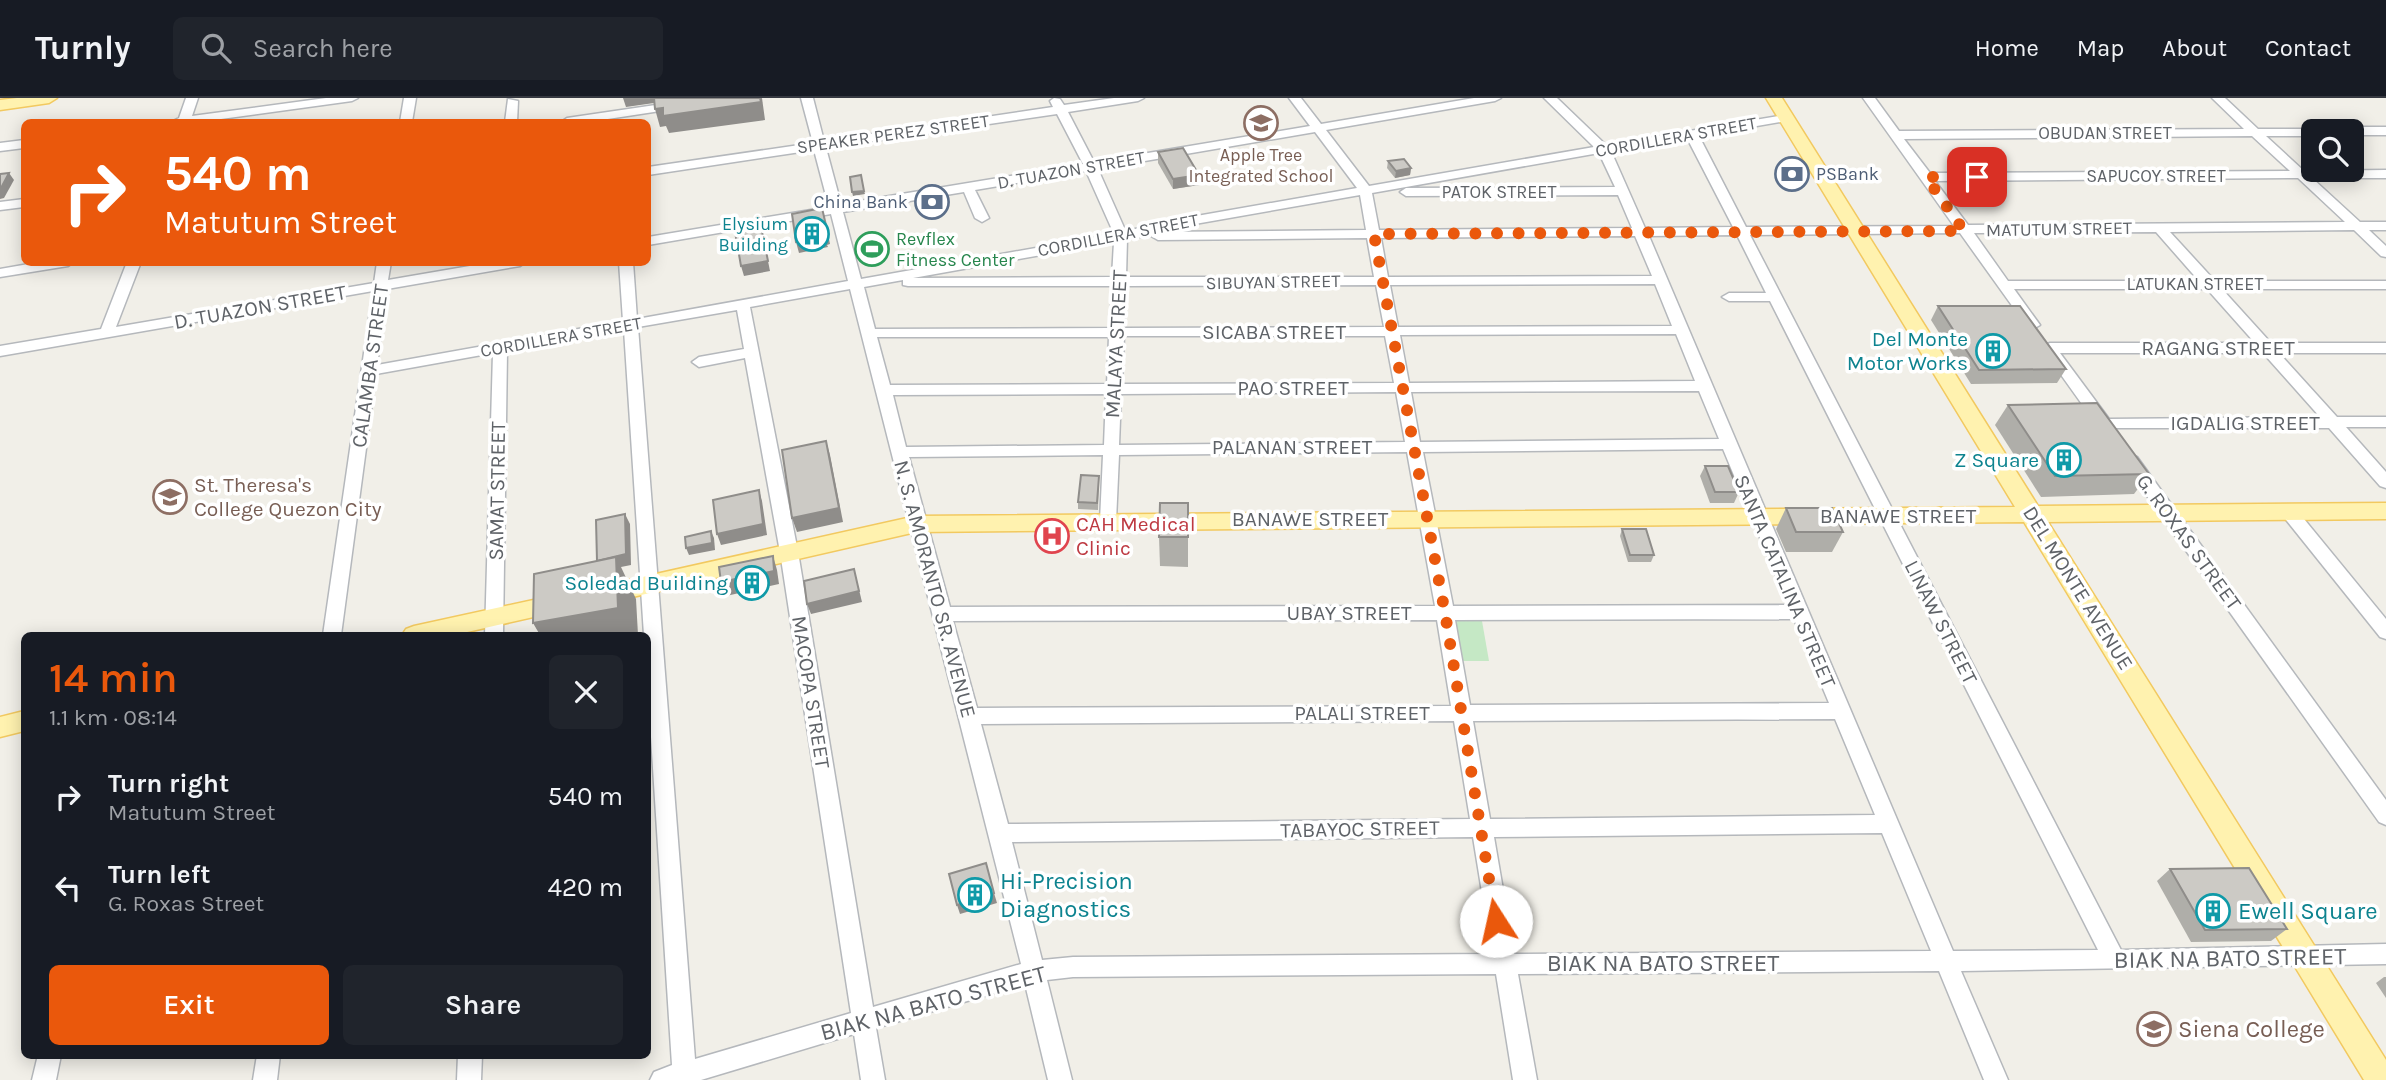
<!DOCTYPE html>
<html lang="en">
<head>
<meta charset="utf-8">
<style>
  :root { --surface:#171b24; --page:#20242c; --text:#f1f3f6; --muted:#9ea1a6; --line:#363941; --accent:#ea580c }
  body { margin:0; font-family:Karla,sans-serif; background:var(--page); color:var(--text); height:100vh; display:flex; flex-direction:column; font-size:26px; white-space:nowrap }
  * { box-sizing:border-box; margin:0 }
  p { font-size:23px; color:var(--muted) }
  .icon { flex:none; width:38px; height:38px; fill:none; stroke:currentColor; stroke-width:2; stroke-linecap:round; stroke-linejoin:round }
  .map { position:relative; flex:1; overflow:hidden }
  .sheet { position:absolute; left:21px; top:534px; width:630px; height:427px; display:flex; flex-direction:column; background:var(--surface); border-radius:10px; box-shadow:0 4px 18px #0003 }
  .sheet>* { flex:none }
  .guide { position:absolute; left:21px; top:21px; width:630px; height:147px; border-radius:10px; box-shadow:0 4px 18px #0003; background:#ea580c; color:#fff; overflow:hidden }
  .fabs { position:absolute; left:2301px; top:21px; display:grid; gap:14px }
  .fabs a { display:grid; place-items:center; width:63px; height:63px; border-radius:10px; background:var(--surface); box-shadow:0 4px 18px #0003; font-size:35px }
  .pin { position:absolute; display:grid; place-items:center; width:60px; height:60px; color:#fff; margin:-30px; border-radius:14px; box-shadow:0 4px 10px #0006 }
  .me { position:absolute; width:77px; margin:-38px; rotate:350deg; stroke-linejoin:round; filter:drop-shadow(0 0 5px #0008) }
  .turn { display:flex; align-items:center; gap:24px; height:147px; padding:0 28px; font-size:32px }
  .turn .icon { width:91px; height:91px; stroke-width:2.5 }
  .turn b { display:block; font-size:49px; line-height:60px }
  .round { display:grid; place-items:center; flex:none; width:74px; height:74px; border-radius:10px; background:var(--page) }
  .overview { display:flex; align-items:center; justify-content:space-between; height:119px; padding:0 28px }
  h1 { font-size:42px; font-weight:600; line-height:52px; color:var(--accent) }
  .action { display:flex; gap:14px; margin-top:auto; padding:14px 28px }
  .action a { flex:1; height:80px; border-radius:10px; background:var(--accent); color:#fff; font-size:28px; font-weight:600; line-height:80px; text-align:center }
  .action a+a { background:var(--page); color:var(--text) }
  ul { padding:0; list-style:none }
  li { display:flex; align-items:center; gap:21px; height:91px; padding:0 28px }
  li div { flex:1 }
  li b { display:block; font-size:26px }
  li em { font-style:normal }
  header { display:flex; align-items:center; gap:42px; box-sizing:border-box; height:98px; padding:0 35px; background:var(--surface); border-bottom:2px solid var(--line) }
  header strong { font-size:33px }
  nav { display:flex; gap:38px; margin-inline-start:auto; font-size:24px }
  .search { width:490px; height:63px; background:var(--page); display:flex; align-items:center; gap:18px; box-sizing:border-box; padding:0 24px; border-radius:10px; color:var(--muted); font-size:26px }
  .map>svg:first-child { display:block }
  .green { fill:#c5e8c5 }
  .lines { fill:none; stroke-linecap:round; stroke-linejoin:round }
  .minor-casing { stroke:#b5b8bc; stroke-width:3 }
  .major-casing { stroke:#f2c960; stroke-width:3 }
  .minor { fill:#fff; fill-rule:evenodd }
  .major { fill:#fff2af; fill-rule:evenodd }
  .wall { fill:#afaea9 }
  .shaded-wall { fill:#8f8d8a }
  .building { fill:#cccac5; stroke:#8f8d8a; stroke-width:2 }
  .route { stroke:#ea580c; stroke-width:12; stroke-dasharray:0 21.6 }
  .labels { text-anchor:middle; stroke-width:7; stroke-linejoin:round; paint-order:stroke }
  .far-street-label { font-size:18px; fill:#5f6368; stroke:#fff }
  .far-education-label { font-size:18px; fill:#785e54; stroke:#fff }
  .far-service-label { font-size:18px; fill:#4e5e75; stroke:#fff; text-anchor:start }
  .far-culture-label { font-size:18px; fill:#0d838f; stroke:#fff; text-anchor:end }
  .far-leisure-label { font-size:18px; fill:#27864d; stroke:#fff; text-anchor:start }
  .street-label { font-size:21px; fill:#5f6368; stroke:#fff }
  .culture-label { font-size:21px; fill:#0d838f; stroke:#fff; text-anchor:end }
  .education-label { font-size:21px; fill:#785e54; stroke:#fff; text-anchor:start }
  .health-label { font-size:21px; fill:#be3a42; stroke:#fff; text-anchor:start }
  .near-culture-label { font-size:24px; fill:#0d838f; stroke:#fff; text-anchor:start }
  .near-street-label { font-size:24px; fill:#5f6368; stroke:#fff }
  .near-education-label { font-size:24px; fill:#785e54; stroke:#fff; text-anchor:start }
</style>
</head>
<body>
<header>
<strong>Turnly</strong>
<div class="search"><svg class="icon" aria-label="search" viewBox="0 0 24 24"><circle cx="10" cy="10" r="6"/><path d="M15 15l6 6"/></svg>Search here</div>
<nav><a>Home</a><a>Map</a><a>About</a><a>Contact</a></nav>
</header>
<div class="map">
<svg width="2386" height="982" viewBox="0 0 2386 982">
  <rect width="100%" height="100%" fill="#f1efe8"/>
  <!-- green -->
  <polygon class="green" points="1453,523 1482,523 1489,563 1459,563"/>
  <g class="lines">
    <!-- minor casing -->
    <g class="minor-casing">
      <g id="minor">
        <polygon points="186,0 198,0 192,18 326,0 358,0 352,3 199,24 171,24 179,20"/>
        <polygon points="404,0 416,0 412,24 400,24"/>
        <path d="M801 0H813L824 43 1053 9 1050 3 1054 0 1060 1 1064 7 1114 0H1144L1138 3 1068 14 1094 64 1310 28 1289 0H1301L1321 26 1474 0H1501L1495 3 1326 32 1369 88 1594 49 1544 0H1557L1606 47 1790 16V22L1786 23 1699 38 1746 129 1954 128 1863 0H1875L1899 33 2244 31 2212 0H2225L2258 31H2318L2320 33H2314V38H2266L2304 73 2386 72V80H2312L2360 124H2386V132H2369L2386 148V159L2381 158 2354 132 2170 134 2215 183H2386V191H2222L2271 245H2386V255H2279L2337 319H2386V329H2346L2386 374V390L2380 388 2329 330H2099L2044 253 2045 247 2050 245H2255L2207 191H2014L2040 227 2033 231 2028 230 1960 135 1750 137 2121 852 2386 846V866L1961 873 2008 982H1984L1939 873 1518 876 1537 982H1513L1496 876 1073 879 1047 882 1072 982H1048L1025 886 876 930 885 982H861L854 936 701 982H650L654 974 672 967 648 592V537H644L624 232 507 253 503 537H485L493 255 376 276 341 537H323L373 193 0 258V248L101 231 127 164H141L116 229 374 185 377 164H391L388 182 493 164H526L520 168 387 191 377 267 623 223 619 164H633L637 221 848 183 831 116 648 147V139L829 109 814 52 648 77V69L813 45ZM1057 16 1083 66 841 106 826 50ZM1315 34 1357 90 1151 126 1126 134 1098 71ZM2252 38 2290 73 1930 75 1904 41ZM1687 40 1733 129 1645 130 1611 53ZM1599 55 1615 89 1406 90 1400 94 1406 98 1618 97 1632 130 1379 132 1372 95ZM1086 73 1114 136 861 181 843 114 964 94 975 120 982 124 989 120 975 92ZM2298 80 2345 124 1968 127 1935 83ZM1360 97 1366 132 1158 134 1151 138 1158 142 1367 140 1374 179H1126L1127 141 1151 137 1155 133ZM2156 134 2199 183H2008L1974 135ZM1737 137 1766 195H1729L1722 199 1729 203H1770L2098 852 1953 853 1649 138ZM1635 138 1652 178 1388 179 1381 140ZM1114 144 1112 179 913 180ZM903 182V187L908 188H1112L1110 230 875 231 864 189ZM1655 186 1672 228 1398 229 1390 187ZM1376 187 1384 229 1124 230 1126 188ZM850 191 1021 866 873 909 798 454 750 209ZM737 212 744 251 699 259 692 264 699 269 745 260 780 454 851 915 695 961 638 229ZM1676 236 1695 283 1409 285 1400 237ZM1124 238H1385L1394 285 1122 286ZM877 239H1109L1107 286 890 287ZM2060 255H2263L2320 319 2109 321ZM1699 293 1719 341 1420 344 1411 294ZM1396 294 1405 344 1119 347 1121 296ZM1106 296 1104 347 906 349 893 297ZM1723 351 1788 507 1453 508 1423 354ZM1407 354 1435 508 950 509 909 359 1103 357 1100 423 1108 429 1116 423 1119 357ZM1794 521 1829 605 1470 607 1455 522ZM1437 522 1451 608 977 610 953 523ZM1835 621 1875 717 1490 721 1473 623ZM1454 623 1470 721 1008 726 981 626ZM1882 735 1931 853 1514 856 1494 739ZM1473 739 1492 856 1073 859 1042 862 1012 744Z"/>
        <polygon points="508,1 518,3 517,24 505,24"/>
        <polygon points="676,4 682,8 680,10 588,24 561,24 567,20"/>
        <polygon points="2352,29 2386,29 2386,37 2352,37 2352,33 2346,33"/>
        <polygon points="24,42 24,50 0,53 0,45"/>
        <polygon points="24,101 24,109 0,112 0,104"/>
        <polygon points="40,164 74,164 68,168 0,179 0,171"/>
        <polygon points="2131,358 2137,359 2386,702 2386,727 2379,724 2125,367 2123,363 2125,359"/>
        <polygon points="2289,408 2295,410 2386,521 2386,541 2380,539 2283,418 2281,414"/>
        <polygon points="38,957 61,957 56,982 32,982"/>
        <polygon points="257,957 280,957 277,982 253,982"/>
        <polygon points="458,957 482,957 481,982 457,982"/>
      </g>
    </g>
    <!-- major casing -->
    <g class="major-casing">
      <g id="major">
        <polygon points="17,0 57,0 49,5 0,12 0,2"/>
        <polygon points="1766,0 1782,0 2038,408 2386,405 2386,421 2048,424 2386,962 2386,982 2364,982 2024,424 916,434 602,506 594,503 591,497 594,491 602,488 916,418 2015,409"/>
        <polygon points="561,496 569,499 572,505 569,511 454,537 402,537 406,531 414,528"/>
        <polygon points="24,613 24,633 0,639 0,619"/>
      </g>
    </g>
    <!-- minor -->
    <use href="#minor" class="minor"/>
    <!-- major -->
    <use href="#major" class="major"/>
  </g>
  <!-- wall -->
  <g class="wall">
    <polygon points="1158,54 1199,87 1173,91 1158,65"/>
    <polygon points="1388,63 1411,70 1410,77 1395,80 1387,70"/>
    <polygon points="1938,208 2066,271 2057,285 1971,286 1931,222"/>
    <polygon points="2008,307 2149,376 2134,396 2041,399 1995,327"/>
    <polygon points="1705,368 1739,394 1734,405 1710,405 1700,378"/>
    <polygon points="1099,378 1098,412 1078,411 1078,404"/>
    <polygon points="1188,405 1188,469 1160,468 1159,439"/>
    <polygon points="1786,410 1843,434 1832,454 1786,454 1776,431"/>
    <polygon points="1622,431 1654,457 1651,464 1628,464 1620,438"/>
    <polygon points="2170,771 2287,831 2271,843 2191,844 2157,783"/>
    <polygon points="2384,879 2386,879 2386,900 2376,885"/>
  </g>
  <!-- shaded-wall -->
  <g class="shaded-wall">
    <polygon points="623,0 689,0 626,9"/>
    <polygon points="762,0 765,22 669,35 666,28 660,29 655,11"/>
    <polygon points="1411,70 1410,77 1395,80 1396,73"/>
    <polygon points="9,75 14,82 4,100 0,101 0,92"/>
    <polygon points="1199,77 1199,87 1173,91 1173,81"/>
    <polygon points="864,93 865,96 853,98 852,94"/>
    <polygon points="760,123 770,173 744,178 741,168"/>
    <polygon points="828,136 830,146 827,147 828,149 799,155 796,144"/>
    <polygon points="826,343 830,357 843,424 797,434 792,420"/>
    <polygon points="759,392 762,403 767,437 721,447 717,436"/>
    <polygon points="625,416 630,426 631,467 621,469 636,501 638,537 540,537 533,525 597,463"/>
    <polygon points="711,433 714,440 715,452 689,457 686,450"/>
    <polygon points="773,458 777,472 779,486 726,498 721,484"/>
    <polygon points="854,471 862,504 811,516 807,506"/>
    <polygon points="994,795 997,805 960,816 957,807"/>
  </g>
  <!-- building -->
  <g class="building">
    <polygon points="654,0 760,0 761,4 663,18 663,10 655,11"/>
    <polygon points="1183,50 1199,77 1173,81 1158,54"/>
    <polygon points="1404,61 1411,70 1396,73 1388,63"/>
    <polygon points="9,75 0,92 0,76"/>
    <polygon points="861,77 864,93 852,94 850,79"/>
    <polygon points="822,110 828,136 825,136 825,139 796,144 792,116"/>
    <polygon points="760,123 768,163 741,168 734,128"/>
    <polygon points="1938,208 2020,208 2066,271 1979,272"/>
    <polygon points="2097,305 2149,376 2055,378 2008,307"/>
    <polygon points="826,343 839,410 792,420 782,352"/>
    <polygon points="1705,368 1728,368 1739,394 1715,394"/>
    <polygon points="1081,377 1099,378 1097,405 1078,404"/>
    <polygon points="759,392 763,426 717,436 713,402"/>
    <polygon points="1160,405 1188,405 1188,439 1159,439"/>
    <polygon points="1786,410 1832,410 1843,434 1796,434"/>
    <polygon points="625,416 626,456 597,463 596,422"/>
    <polygon points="1622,431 1646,431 1654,457 1630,457"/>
    <polygon points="711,433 712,445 686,450 685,439"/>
    <polygon points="773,458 774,473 721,484 719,469"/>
    <polygon points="616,459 618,510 533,525 534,476"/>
    <polygon points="854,471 859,493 807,506 804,483"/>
    <polygon points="986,765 994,795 957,807 949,776"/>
    <polygon points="2249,770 2287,831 2205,832 2170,771"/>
  </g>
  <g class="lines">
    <!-- route -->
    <polyline class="route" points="1496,823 1445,515 1374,136 1964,133 1926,79 1977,79"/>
  </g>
  <!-- icons -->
  <defs>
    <g id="school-ring" transform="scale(1.75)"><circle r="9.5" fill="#fff" stroke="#8d6e63" stroke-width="1.5"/><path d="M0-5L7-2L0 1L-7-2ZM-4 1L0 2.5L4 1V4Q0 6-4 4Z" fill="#8d6e63"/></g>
    <g id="bank-ring" transform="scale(1.75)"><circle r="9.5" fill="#fff" stroke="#5c6f8a" stroke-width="1.5"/><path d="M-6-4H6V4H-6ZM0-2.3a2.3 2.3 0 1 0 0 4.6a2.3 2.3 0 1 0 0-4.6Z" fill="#5c6f8a"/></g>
    <g id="building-ring" transform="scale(1.75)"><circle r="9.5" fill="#fff" stroke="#0f9aa8" stroke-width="1.5"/><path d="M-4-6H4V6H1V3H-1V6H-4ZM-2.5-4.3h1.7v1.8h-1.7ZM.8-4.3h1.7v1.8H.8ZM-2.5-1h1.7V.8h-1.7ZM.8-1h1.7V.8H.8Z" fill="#0f9aa8"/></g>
    <g id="stadium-ring" transform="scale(1.75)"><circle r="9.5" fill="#fff" stroke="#2e9e5b" stroke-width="1.5"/><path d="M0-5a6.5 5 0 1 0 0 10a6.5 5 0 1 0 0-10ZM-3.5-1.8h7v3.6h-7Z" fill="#2e9e5b"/></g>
    <g id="hospital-ring" transform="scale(1.75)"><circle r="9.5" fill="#fff" stroke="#e0444e" stroke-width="1.5"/><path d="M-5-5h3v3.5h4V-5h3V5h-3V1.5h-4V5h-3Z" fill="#e0444e"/></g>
    <g id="university-ring" transform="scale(1.75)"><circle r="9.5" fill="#fff" stroke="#8d6e63" stroke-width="1.5"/><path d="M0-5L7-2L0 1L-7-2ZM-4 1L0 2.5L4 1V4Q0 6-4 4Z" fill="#8d6e63"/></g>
  </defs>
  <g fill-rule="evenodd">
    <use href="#school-ring" x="1261" y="25"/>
    <use href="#bank-ring" x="1792" y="76"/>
    <use href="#bank-ring" x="932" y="104"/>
    <use href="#building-ring" x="812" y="136"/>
    <use href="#stadium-ring" x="872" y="151"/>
    <use href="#building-ring" x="1993" y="253"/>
    <use href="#building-ring" x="2064" y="362"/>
    <use href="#school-ring" x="170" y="399"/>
    <use href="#hospital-ring" x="1052" y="438"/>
    <use href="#building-ring" x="752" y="485"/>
    <use href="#building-ring" x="975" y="797"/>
    <use href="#building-ring" x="2213" y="813"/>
    <use href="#university-ring" x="2154" y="931"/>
  </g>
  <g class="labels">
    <!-- far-street labels -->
    <g class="far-street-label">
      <text x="2105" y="41">OBUDAN STREET</text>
      <text transform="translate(893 36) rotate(-8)" y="6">SPEAKER PEREZ STREET</text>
      <text transform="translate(1676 39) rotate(-10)" y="6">CORDILLERA STREET</text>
      <text transform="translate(1071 72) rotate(-10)" y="6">D. TUAZON STREET</text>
      <text x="2156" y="84">SAPUCOY STREET</text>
      <text x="1499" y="100">PATOK STREET</text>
      <text transform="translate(2059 131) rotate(-1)" y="6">MATUTUM STREET</text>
      <text transform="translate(1118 137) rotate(-11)" y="6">CORDILLERA STREET</text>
      <text transform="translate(1273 184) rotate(-1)" y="6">SIBUYAN STREET</text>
      <text x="2195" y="192">LATUKAN STREET</text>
      <text transform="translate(561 239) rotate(-10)" y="6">CORDILLERA STREET</text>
    </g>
    <!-- far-education labels -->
    <g class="far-education-label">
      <text x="1261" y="63">Apple Tree<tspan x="1261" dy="21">Integrated School</tspan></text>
    </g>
    <!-- far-service labels -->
    <g class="far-service-label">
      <text x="1816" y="82">PSBank</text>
      <text x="908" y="110" text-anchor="end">China Bank</text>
    </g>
    <!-- far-culture labels -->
    <g class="far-culture-label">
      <text x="788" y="132">Elysium<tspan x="788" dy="21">Building</tspan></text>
    </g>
    <!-- far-leisure labels -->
    <g class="far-leisure-label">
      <text x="896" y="147">Revflex<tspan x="896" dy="21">Fitness Center</tspan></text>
    </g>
    <!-- street labels -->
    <g class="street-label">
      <text transform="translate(260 209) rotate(-10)" y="7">D. TUAZON STREET</text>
      <text x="1274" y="241">SICABA STREET</text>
      <text transform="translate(1116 246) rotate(-87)" y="7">MALAYA STREET</text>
      <text x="2218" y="257">RAGANG STREET</text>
      <text transform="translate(370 268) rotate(-82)" y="7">CALAMBA STREET</text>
      <text x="1293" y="297">PAO STREET</text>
      <text x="2245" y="332">IGDALIG STREET</text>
      <text x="1292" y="356">PALANAN STREET</text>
      <text transform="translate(497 393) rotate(-89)" y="7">SAMAT STREET</text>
      <text x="1898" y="425">BANAWE STREET</text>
      <text x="1310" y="428">BANAWE STREET</text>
      <text transform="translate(2189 444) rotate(54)" y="7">G. ROXAS STREET</text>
      <text transform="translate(1785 483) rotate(67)" y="7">SANTA CATALINA STREET</text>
      <text transform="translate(2078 490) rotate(58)" y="7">DEL MONTE AVENUE</text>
      <text transform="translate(935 491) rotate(75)" y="7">N. S. AMORANTO SR. AVENUE</text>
      <text x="1349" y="522">UBAY STREET</text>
      <text transform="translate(1941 524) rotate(63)" y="7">LINAW STREET</text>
      <text transform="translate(811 594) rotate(81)" y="7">MACOPA STREET</text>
      <text x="1362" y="622">PALALI STREET</text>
      <text transform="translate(1360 731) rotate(-1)" y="7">TABAYOC STREET</text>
    </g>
    <!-- culture labels -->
    <g class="culture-label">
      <text x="1968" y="248">Del Monte<tspan x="1968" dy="24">Motor Works</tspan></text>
      <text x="2039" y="369">Z Square</text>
      <text x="728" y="492">Soledad Building</text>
    </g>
    <!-- education labels -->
    <g class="education-label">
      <text x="194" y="394">St. Theresa's<tspan x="194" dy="24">College Quezon City</tspan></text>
    </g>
    <!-- health labels -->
    <g class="health-label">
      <text x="1076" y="433">CAH Medical<tspan x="1076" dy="24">Clinic</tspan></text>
    </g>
    <!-- near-culture labels -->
    <g class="near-culture-label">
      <text x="1000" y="791">Hi-Precision<tspan x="1000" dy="28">Diagnostics</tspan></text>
      <text x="2238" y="821">Ewell Square</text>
    </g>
    <!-- near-street labels -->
    <g class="near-street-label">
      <text transform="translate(2230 860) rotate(-1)" y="8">BIAK NA BATO STREET</text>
      <text x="1663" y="873">BIAK NA BATO STREET</text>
      <text transform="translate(933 905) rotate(-15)" y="8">BIAK NA BATO STREET</text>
    </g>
    <!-- near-education labels -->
    <g class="near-education-label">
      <text x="2178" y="939">Siena College</text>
    </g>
  </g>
</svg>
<div class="fabs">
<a><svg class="icon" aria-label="search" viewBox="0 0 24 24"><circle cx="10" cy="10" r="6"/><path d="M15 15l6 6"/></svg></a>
</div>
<div class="pin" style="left:1977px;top:79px;background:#d93025"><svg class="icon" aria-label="arrive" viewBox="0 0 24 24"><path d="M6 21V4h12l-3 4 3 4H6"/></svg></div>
<svg class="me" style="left:1496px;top:823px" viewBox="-20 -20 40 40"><circle r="19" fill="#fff"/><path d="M0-13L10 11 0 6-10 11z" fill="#ea580c"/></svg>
<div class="guide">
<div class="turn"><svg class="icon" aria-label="right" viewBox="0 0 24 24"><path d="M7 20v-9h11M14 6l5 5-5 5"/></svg><div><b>540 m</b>Matutum Street</div></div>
</div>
<section class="sheet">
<div class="overview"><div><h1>14 min</h1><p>1.1 km · 08:14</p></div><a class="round"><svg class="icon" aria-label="close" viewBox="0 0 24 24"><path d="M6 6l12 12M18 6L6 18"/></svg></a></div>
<ul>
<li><svg class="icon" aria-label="right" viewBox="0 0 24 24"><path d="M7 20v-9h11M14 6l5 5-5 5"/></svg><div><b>Turn right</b><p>Matutum Street</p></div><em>540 m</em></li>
<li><svg class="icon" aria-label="left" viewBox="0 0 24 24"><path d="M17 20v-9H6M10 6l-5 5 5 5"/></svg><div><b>Turn left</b><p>G. Roxas Street</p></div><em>420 m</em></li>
</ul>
<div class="action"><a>Exit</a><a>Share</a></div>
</section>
</div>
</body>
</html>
